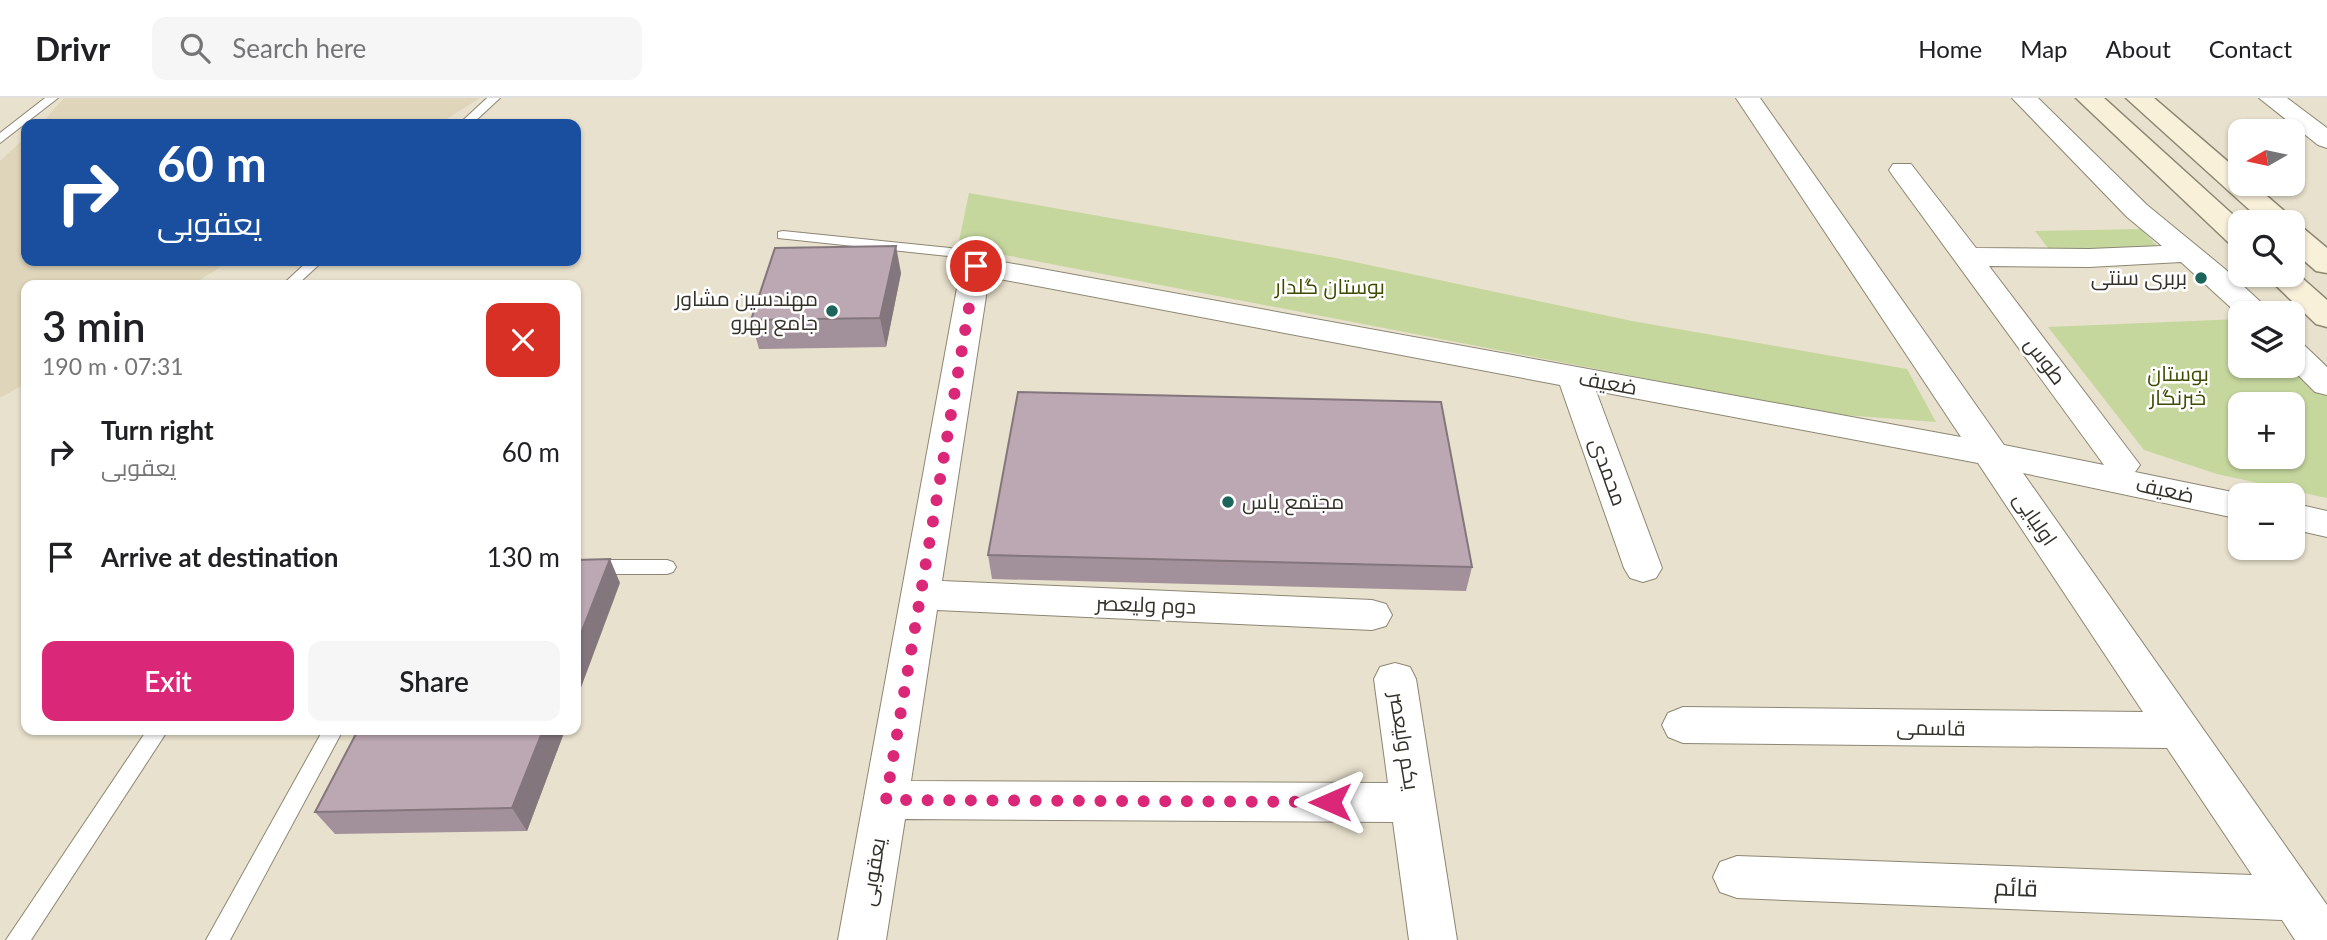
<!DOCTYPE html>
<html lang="en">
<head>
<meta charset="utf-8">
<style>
  :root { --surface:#fff; --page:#f6f6f6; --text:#202124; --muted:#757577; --line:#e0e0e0; --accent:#db2777 }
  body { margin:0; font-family:Lato,Cairo,sans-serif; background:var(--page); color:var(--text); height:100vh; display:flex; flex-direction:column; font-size:26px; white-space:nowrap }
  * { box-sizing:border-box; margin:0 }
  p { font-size:23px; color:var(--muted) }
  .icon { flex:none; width:38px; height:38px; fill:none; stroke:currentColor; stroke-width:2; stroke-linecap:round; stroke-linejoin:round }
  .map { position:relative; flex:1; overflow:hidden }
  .sheet { position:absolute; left:21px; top:182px; width:560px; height:455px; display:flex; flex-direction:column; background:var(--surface); border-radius:14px; box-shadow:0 2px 5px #0004 }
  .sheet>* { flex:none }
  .hud { position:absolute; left:21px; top:21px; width:560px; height:147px; border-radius:14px; box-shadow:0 2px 5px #0004; background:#1a4fa0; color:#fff; overflow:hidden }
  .needle { width:46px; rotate:261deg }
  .tools { position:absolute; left:2228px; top:21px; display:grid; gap:14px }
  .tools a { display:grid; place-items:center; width:77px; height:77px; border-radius:14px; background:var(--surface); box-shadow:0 2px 5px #0004; font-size:35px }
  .pin { position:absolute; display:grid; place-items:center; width:60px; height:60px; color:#fff; margin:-30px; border:4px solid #fff; border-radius:50%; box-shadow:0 2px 7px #0007 }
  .me { position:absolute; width:77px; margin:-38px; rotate:270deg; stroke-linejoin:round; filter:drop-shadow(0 0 5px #0008) }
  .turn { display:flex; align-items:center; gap:24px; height:147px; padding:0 21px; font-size:32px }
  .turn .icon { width:91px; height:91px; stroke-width:2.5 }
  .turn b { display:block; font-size:49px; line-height:60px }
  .round { display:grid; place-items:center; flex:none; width:74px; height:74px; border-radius:14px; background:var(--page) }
  .headline { display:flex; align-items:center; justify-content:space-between; height:119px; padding:0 21px }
  h1 { font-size:42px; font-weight:600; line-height:52px }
  .button { display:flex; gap:14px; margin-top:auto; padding:14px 21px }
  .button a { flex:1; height:80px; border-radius:14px; background:var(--accent); color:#fff; font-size:28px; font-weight:600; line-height:80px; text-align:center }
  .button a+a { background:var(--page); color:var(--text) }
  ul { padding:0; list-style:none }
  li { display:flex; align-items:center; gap:21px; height:105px; padding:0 21px }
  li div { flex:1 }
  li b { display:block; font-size:26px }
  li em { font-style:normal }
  header { display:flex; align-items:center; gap:42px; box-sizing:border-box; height:98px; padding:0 35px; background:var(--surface); border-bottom:2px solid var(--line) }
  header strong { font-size:33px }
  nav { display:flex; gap:38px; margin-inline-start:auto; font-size:24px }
  .search { width:490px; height:63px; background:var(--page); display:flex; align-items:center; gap:18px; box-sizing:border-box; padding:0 24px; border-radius:14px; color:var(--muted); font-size:26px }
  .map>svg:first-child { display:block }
  .built { fill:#ded5ba }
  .green { fill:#c6d79e; fill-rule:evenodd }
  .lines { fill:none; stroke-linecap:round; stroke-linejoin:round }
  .service-casing { stroke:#8c8673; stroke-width:2 }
  .minor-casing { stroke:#8c8673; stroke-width:2 }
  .secondary-casing { stroke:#8c8673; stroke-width:3 }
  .service { fill:#fff; fill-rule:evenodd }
  .minor { fill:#fff; fill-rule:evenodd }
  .secondary { fill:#f9f0d9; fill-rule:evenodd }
  .wall { fill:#a2909a }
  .shaded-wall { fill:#84767d }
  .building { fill:#bca8b3; stroke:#84767d; stroke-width:2 }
  .route { stroke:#db2777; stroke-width:12; stroke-dasharray:0 21.6 }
  .poi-dot { fill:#1d655a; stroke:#fff; stroke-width:2.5 }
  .labels { text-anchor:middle; stroke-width:5; stroke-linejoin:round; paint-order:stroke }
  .poi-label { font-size:21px; fill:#333129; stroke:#fff; text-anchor:end }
  .park-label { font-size:21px; fill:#3d4c00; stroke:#fff }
  .street-label { font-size:21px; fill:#333129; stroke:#fff }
  .near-street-label { font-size:24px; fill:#333129; stroke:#fff }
</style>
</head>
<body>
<header>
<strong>Drivr</strong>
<div class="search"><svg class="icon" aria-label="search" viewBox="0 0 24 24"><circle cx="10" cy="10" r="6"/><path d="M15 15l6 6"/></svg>Search here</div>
<nav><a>Home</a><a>Map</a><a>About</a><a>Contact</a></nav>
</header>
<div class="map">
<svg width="2327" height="842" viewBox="0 0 2327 842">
  <rect width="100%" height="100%" fill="#e8e1cd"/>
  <!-- built -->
  <g class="built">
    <polygon points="64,0 480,0 439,26 41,26"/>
    <polygon points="26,39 26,163 230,163 192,187 26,187 26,285 0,300 0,63"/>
  </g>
  <!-- green -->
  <g class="green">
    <polygon points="969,95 1336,160 1632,223 1907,271 1936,324 1830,316 958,148"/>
    <polygon points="2141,131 2160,151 2051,154 2035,133"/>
    <path d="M2240 221V268H2292L2293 237 2327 269V400L2217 376 2144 352 2048 229ZM2240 306H2292V359H2240Z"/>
  </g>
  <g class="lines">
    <!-- service casing -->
    <g class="service-casing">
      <g id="service">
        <polygon points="45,0 58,0 0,45 0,35"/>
        <polygon points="487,0 500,0 472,26 459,26"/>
        <polygon points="783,133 950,150 973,157 983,168 981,171 971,171 963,163 948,158 778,140 778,134"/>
        <polygon points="308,163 323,163 297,187 282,187"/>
        <polygon points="576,462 667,462 673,464 676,469 673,474 667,476 576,476"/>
        <polygon points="147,632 168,632 31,842 6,842"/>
        <polygon points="323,632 343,632 230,842 206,842"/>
      </g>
    </g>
    <!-- minor casing -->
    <g class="minor-casing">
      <g id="minor">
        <polygon points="1736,0 1760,0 2004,347 2104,367 1893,78 1889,72 1893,66 1911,66 1976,150 2089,151 2162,148 2127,119 2012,0 2038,0 2147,107 2225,171 2265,208 2269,215 2240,215 2240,218 2181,164 2089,169 1989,168 2134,359 2140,367 2135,374 2247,397 2240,397 2240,421 2023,375 2327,807 2327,842 2295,842 2282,822 1737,800 1720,794 1713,779 1720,764 1737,758 2252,777 2167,650 1683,645 1668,639 1662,627 1668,615 1683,609 2143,614 1978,365 1596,293 1662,470 1656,480 1643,484 1630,480 1624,470 1560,287 989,179 942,483 1372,502 1386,506 1392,517 1386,528 1372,532 937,512 911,683 1388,685 1374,581 1380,569 1395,565 1410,569 1416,581 1457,842 1409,842 1393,724 905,721 886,842 838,842 961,168 966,162 976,159 1961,339"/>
        <polygon points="2259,0 2287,0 2327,30 2327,50 2318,47"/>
        <polygon points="2292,243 2303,246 2327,269 2327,297 2315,294 2289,268 2292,268"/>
        <polygon points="2292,405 2327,413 2327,439 2292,431"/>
      </g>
    </g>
    <!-- secondary casing -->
    <g class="secondary-casing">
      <g id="secondary">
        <polygon points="2076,0 2104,0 2241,124 2240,148 2229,145"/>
        <polygon points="2126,0 2154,0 2240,74 2240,86 2253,86 2290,118 2295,124 2293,127 2303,130 2327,150 2327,175 2316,173 2292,152 2292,124 2263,124"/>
        <polygon points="2292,171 2327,202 2327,229 2316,226 2265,177 2292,177"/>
      </g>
    </g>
    <!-- service -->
    <use href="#service" class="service"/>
    <!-- minor -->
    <use href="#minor" class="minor"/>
    <!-- secondary -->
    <use href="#secondary" class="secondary"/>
  </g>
  <!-- wall -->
  <g class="wall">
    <polygon points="901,175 886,249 759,251 751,222"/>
    <polygon points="988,457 1472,469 1466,493 992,481"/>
    <polygon points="565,632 527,733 335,736 315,714"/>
  </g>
  <!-- shaded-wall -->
  <g class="shaded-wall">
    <polygon points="896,148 901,175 886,249 880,220"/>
    <polygon points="610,461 620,485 576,603 576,548"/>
    <polygon points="543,632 565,632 527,733 512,710"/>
  </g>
  <!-- building -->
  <g class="building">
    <polygon points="896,148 880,220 751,222 775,150"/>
    <polygon points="1018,294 1441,304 1472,469 988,457"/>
    <polygon points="610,461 576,548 576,462"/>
    <polygon points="358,632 543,632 512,710 315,714"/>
  </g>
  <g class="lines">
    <!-- route -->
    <polyline class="route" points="976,168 886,702 1330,704"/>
  </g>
  <!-- markers -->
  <g class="poi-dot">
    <circle cx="2201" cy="180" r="7"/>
    <circle cx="832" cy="213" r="7"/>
    <circle cx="1228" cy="404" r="7"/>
  </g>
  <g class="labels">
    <!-- poi labels -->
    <g class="poi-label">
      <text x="2187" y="187">بربری سنتی</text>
      <text x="818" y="208">مهندسین مشاور<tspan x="818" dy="24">جامع بهرو</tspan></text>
      <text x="1242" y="411" text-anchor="start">مجتمع یاس</text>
    </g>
    <!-- park labels -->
    <g class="park-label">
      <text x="1330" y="196">بوستان گلدار</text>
      <text x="2178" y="283">بوستان<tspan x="2178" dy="24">خبرنگار</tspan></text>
    </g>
    <!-- street labels -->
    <g class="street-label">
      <text transform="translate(2045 263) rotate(53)" y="7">طوس</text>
      <text transform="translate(1608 285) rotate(10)" y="7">ضعیف</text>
      <text transform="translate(1608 374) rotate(70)" y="7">محمدی</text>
      <text transform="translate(2165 392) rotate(12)" y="7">ضعیف</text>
      <text transform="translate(2035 421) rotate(56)" y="7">اولیایی</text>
      <text transform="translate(1146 507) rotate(2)" y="7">دوم ولیعصر</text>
      <text transform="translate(1931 630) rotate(1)" y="7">قاسمی</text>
      <text transform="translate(1404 643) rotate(81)" y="7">یکم ولیعصر</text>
      <text transform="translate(873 774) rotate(-81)" y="7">یعقوبی</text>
    </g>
    <!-- near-street labels -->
    <g class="near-street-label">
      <text transform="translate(2016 790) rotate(2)" y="8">قائم</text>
    </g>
  </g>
</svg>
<div class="tools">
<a><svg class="needle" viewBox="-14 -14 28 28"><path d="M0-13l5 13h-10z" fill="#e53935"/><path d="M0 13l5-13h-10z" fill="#757577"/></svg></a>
<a><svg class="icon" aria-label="search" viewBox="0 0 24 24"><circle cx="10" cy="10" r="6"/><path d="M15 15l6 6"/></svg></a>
<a><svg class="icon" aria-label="layers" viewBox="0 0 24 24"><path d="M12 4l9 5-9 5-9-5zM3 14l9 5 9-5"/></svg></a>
<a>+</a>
<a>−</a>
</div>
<div class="pin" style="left:976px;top:168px;background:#d93025"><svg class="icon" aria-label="arrive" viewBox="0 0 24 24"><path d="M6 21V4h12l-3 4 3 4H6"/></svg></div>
<svg class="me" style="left:1330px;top:704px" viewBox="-20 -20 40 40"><path d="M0-17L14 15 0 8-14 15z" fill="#db2777" stroke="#fff" stroke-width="4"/></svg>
<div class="hud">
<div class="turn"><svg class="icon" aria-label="right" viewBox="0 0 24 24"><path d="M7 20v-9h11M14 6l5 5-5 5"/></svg><div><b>60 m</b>یعقوبی</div></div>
</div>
<section class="sheet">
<div class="headline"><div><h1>3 min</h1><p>190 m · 07:31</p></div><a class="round" style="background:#d93025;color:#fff"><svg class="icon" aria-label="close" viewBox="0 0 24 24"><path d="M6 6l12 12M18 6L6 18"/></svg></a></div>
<ul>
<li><svg class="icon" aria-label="right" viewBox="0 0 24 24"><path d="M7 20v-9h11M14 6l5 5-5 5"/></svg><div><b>Turn right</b><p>یعقوبی</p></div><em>60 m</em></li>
<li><svg class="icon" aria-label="arrive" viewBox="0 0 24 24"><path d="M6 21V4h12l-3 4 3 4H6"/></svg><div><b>Arrive at destination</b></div><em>130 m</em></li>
</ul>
<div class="button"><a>Exit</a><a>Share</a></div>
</section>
</div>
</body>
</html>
